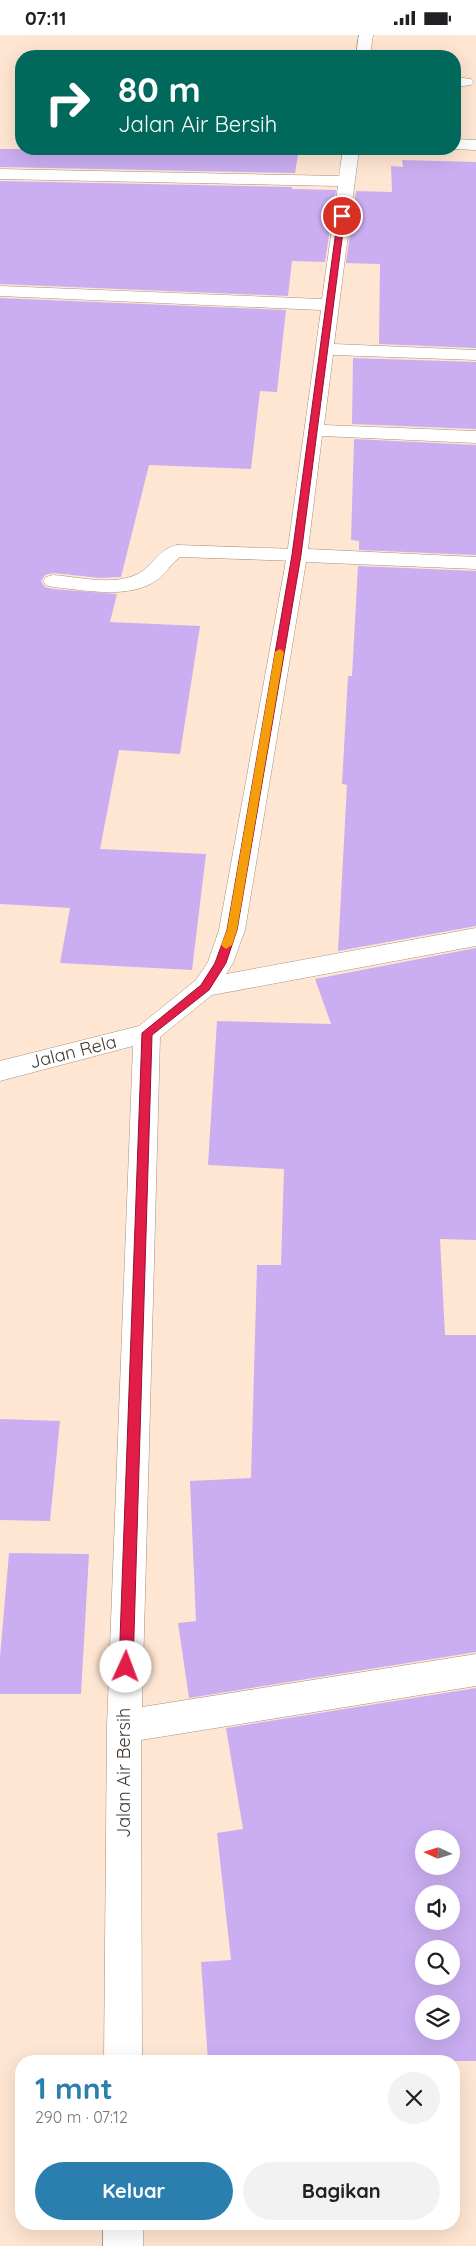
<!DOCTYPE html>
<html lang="id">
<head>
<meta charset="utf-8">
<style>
  :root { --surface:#fff; --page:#f2f2f2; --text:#202124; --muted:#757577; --accent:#2b7faf }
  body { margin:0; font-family:Quicksand,sans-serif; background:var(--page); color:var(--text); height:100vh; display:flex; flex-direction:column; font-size:19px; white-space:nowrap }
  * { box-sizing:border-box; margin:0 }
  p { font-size:16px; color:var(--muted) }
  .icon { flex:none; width:28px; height:28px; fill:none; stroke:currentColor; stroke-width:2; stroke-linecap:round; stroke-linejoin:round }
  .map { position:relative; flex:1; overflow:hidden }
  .sheet { position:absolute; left:15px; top:2020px; width:445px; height:175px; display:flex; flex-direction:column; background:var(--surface); border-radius:20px; box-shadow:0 5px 20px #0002 }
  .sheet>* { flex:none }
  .guide { position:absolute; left:15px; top:15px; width:446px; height:105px; border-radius:20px; box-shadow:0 5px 20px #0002; background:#00695c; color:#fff; overflow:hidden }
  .needle { width:32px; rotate:274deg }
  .tools { position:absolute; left:415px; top:1795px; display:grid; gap:10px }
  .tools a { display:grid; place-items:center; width:45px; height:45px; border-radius:50%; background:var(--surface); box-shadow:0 5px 20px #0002; font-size:25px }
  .pin { position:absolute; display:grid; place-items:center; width:42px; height:42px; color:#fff; margin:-21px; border:2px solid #fff; border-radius:50%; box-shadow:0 1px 5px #0007 }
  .me { position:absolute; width:55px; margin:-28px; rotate:2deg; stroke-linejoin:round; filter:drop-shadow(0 0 4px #0008) }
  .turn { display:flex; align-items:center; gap:18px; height:105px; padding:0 20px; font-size:22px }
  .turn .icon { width:65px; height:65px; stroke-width:2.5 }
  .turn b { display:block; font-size:35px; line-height:42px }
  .round { display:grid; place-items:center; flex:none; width:52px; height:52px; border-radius:26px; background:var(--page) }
  .head { display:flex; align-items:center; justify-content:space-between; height:85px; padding:0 20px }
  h1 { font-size:30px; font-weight:700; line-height:38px; color:var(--accent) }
  .action { display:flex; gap:10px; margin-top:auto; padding:10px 20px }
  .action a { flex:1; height:58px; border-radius:30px; background:var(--accent); color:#fff; font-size:20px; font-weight:700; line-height:58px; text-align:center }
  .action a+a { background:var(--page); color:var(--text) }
  .status { display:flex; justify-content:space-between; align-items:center; height:35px; padding:0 25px; background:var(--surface); direction:ltr }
  .status svg { height:14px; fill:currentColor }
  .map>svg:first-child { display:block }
  .building { fill:#caaef1; fill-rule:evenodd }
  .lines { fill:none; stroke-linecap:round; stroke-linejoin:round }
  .lane-casing { stroke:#a58f7c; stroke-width:1 }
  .street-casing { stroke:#a58f7c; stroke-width:1 }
  .lane { fill:#fff; fill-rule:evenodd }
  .street { fill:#fff; fill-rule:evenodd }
  .route { fill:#e11d48; stroke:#92132f }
  .slow { fill:#f59e0b }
  .labels { text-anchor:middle; stroke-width:4; stroke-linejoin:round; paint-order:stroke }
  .street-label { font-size:18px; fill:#413830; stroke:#fff }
</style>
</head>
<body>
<div class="status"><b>07:11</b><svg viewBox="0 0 49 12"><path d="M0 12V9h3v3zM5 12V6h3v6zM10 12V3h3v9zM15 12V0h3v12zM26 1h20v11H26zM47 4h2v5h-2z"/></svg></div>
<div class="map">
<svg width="476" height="2211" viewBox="0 0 476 2211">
  <rect width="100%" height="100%" fill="#ffe6d2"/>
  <!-- building -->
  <g class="building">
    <polygon points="0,114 299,114 295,138 0,132"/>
    <polygon points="402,125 476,127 476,313 379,309 380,229 346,228 356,156 392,157 391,131 403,132"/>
    <polygon points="0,146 292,152 292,154 336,155 325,227 292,226 288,261 0,249"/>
    <polygon points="0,263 286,275 277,357 260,356 251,434 149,430 121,542 100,543 53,538 45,540 41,546 45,552 53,554 117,559 110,587 200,591 180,719 119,715 100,814 206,819 192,935 60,928 70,873 0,869"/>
    <polygon points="353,323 476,327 476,394 352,389"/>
    <polygon points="354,404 476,410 476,520 359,515 359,506 351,505"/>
    <polygon points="358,531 476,536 476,891 338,916 347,750 342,749 348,641 352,641"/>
    <polygon points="476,913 476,1205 440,1204 445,1300 476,1300 476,1617 189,1663 178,1588 196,1586 190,1446 251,1443 257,1230 281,1230 284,1134 208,1130 217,986 331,989 315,944"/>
    <polygon points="0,1384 60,1386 50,1486 0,1485"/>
    <polygon points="9,1518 89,1519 81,1659 0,1659 0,1622"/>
    <path d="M476 1653V2026H208L201 1927 231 1925 217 1798 243 1794 226 1693ZM424 1804H451V1831H424ZM424 1859H451V1886H424ZM424 1914H451V1941H424ZM424 1969H451V1996H424Z"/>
  </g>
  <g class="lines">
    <!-- lane casing -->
    <g class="lane-casing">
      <path id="lane" d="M177 510 297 514 304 516 307 520 304 524 297 526 180 522C171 528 166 539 157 545 128 565 86 555 53 552L46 550 43 546 46 542 53 540C80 542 120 553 144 535 156 525 160 514 177 510Z"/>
    </g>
    <!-- street casing -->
    <g class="street-casing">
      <g id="street">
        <polygon points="359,0 373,0 370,21 356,21"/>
        <polygon points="455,42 471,44 474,47 471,50 455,52"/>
        <polygon points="455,104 476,105 476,115 455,114"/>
        <polygon points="343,114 359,114 334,309 476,315 476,325 333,320 324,390 476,396 476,408 322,401 308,514 476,522 476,534 306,527 245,895 233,928 226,939 476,893 476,911 212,960 160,1002 142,1672 476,1619 476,1651 141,1705 142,2026 104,2026 107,1691 133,1011 0,1046 0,1026 139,991 196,945 208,927 219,895 287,520 321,275 0,261 0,251 322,264 338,151 0,144 0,134 339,141"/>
        <rect x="103" y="2189" width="40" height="22"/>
      </g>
    </g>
    <!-- lane -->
    <use href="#lane" class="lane"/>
    <!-- street -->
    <use href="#street" class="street"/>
  </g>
  <!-- route -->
  <polygon class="route" points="342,179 345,181 301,520 237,895 226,928 209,955 152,1000 133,1632 131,1636 126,1638 121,1636 119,1632 142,998 201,950 215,928 227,895 292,520 338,181"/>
  <!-- slow -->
  <polygon class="slow" points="280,614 284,617 237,895 232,910 226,914 221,910 227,895 275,617"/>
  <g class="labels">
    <!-- street labels -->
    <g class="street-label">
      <text transform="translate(73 1017) rotate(-14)" y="6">Jalan Rela</text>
      <text transform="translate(124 1738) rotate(-90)" y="6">Jalan Air Bersih</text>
    </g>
  </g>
</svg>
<div class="tools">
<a><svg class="needle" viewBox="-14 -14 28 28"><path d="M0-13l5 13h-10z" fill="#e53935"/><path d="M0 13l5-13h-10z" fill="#757577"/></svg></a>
<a><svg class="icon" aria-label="sound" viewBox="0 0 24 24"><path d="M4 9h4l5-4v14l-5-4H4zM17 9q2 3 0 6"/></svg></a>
<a><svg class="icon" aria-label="search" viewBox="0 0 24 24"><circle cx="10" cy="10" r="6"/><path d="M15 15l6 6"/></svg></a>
<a><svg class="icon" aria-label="layers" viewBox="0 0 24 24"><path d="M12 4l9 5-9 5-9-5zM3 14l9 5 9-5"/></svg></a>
</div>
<div class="pin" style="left:342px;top:181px;background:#d93025"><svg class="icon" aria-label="arrive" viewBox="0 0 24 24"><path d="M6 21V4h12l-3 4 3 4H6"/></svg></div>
<svg class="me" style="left:126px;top:1632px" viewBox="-20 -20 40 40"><circle r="19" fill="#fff"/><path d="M0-13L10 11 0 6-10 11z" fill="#e11d48"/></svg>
<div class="guide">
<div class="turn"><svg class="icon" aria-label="right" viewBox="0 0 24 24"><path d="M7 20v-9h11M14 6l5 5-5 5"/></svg><div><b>80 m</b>Jalan Air Bersih</div></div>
</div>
<section class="sheet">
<div class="head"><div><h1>1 mnt</h1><p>290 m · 07:12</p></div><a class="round"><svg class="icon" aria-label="close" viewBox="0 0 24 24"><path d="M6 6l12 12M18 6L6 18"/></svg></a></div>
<div class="action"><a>Keluar</a><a>Bagikan</a></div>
</section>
</div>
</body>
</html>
